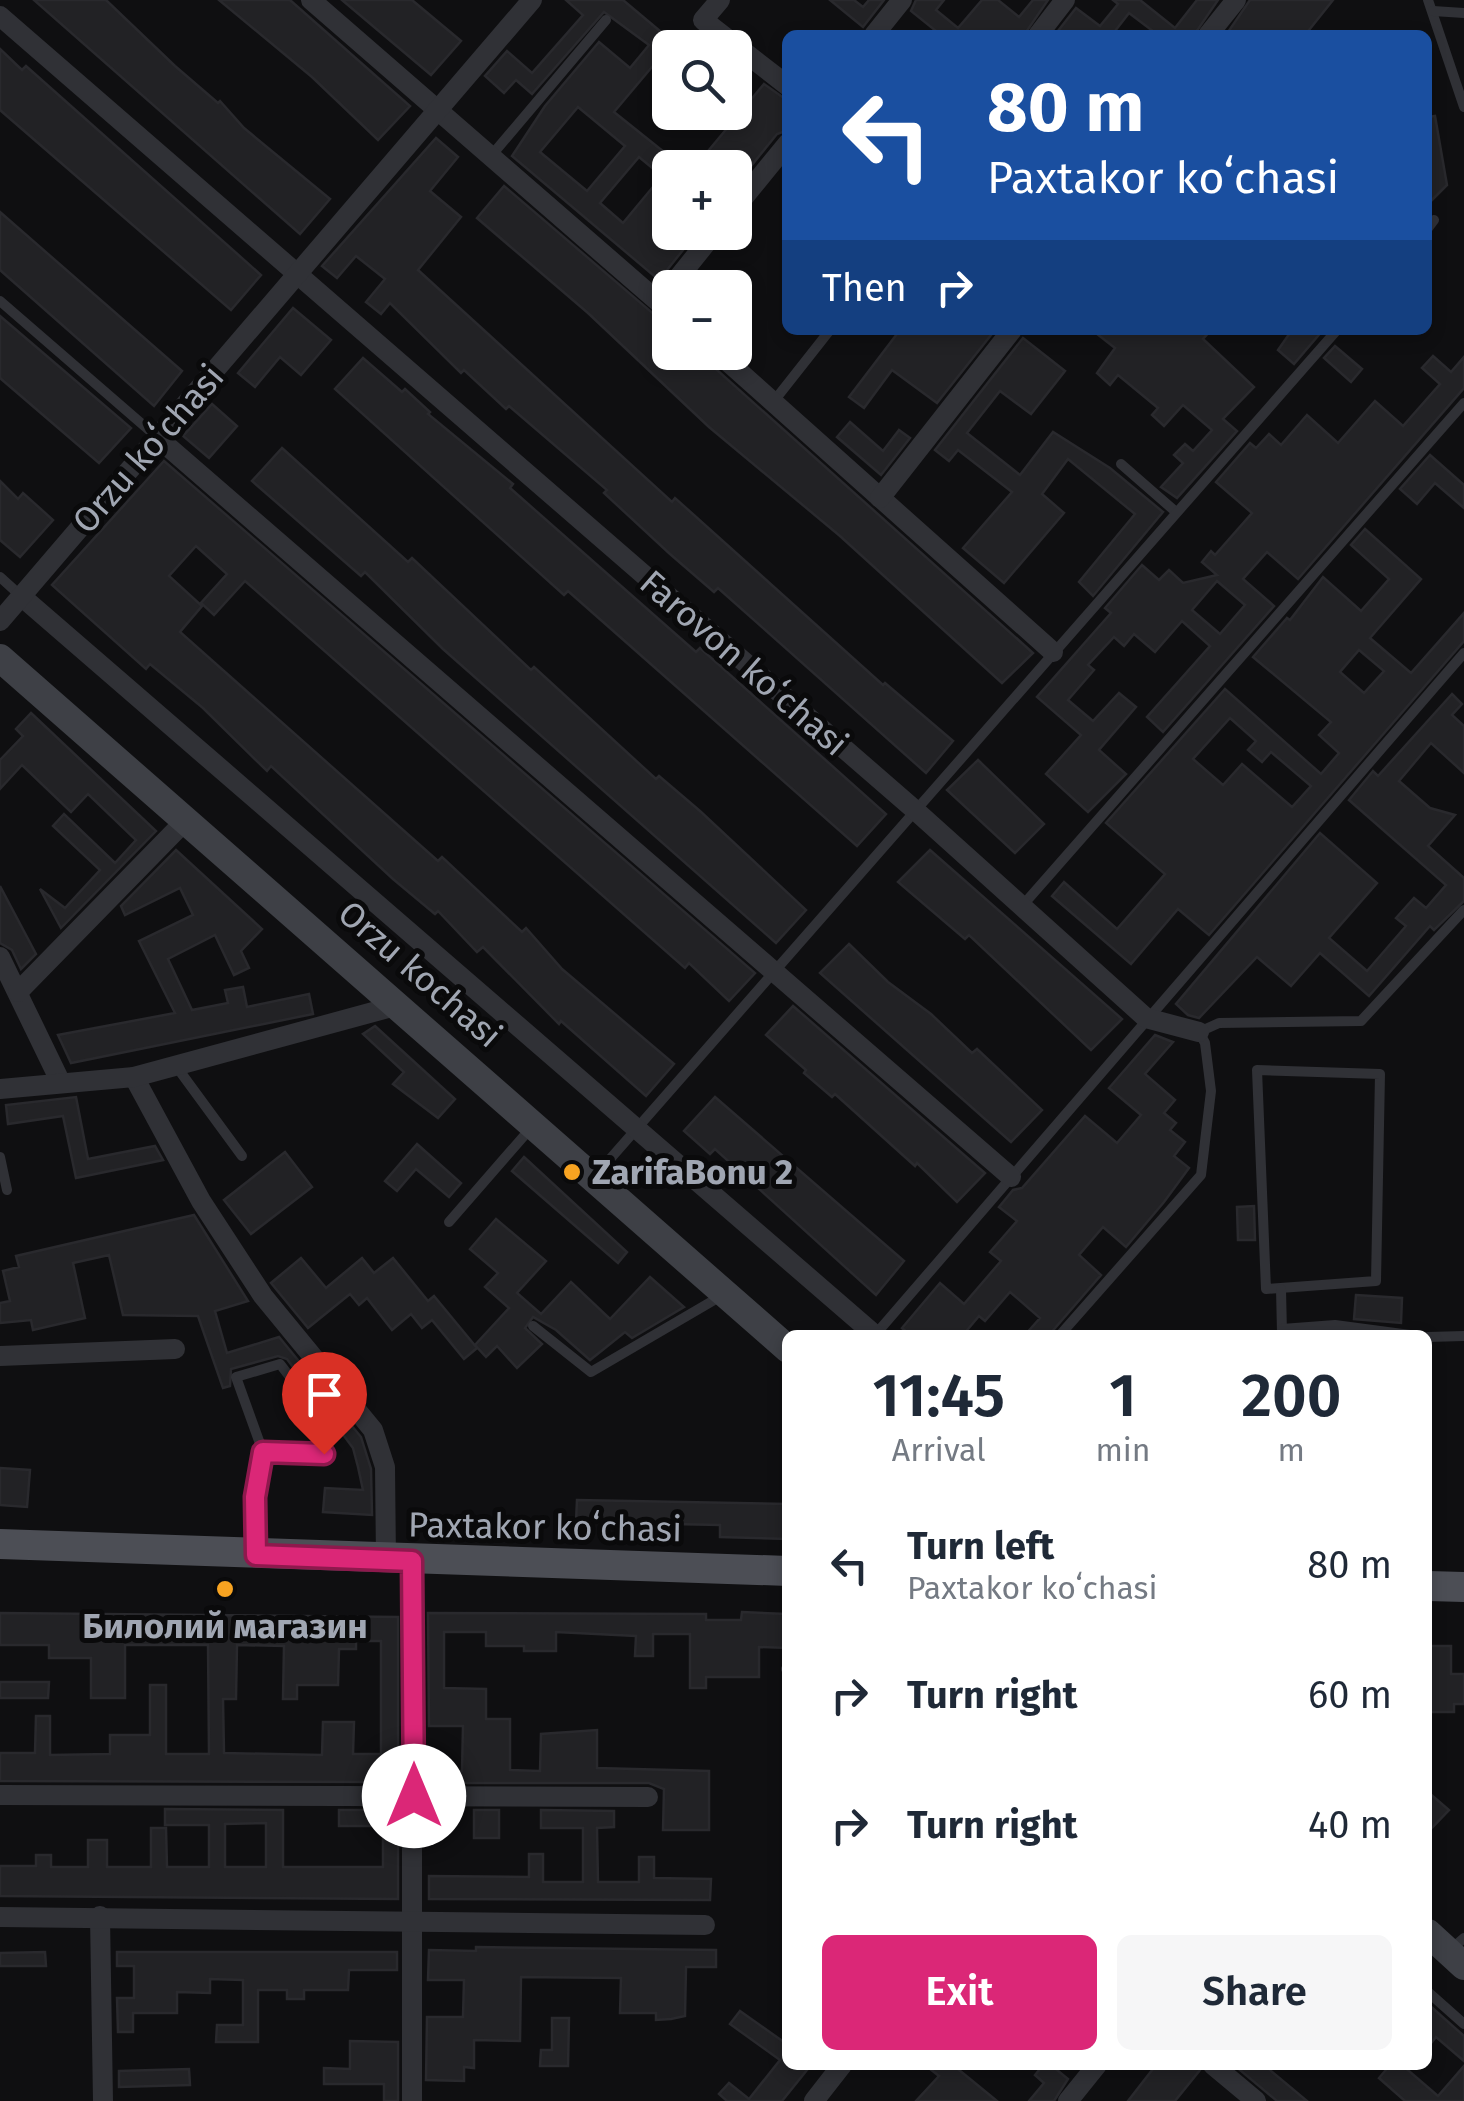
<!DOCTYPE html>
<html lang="en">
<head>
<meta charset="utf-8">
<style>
  :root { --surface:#fff; --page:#f6f6f7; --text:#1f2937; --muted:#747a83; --accent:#db2777 }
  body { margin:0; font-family:"Fira Sans",sans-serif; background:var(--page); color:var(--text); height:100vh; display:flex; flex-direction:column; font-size:38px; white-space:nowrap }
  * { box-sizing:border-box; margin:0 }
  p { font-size:32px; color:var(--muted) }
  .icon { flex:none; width:55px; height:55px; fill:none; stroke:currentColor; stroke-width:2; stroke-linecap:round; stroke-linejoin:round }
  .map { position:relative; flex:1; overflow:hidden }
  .sheet { position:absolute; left:782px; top:1330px; width:650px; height:740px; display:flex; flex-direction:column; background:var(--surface); border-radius:15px; box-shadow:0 5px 15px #0003 }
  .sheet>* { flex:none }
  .hud { position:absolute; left:782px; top:30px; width:650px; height:305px; border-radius:15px; box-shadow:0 5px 15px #0003; background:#1a4fa0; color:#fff; overflow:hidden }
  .controls { position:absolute; left:652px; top:30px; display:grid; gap:20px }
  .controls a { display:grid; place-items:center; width:100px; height:100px; border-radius:15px; background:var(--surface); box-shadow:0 5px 15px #0003; font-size:50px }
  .pin { position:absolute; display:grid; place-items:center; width:85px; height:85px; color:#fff; margin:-102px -42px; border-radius:50% 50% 50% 0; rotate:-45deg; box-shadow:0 0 10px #0007 }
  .pin .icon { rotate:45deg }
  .me { position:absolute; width:110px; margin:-55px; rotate:0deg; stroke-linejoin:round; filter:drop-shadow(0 0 8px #0008) }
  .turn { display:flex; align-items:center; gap:35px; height:210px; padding:0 40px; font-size:45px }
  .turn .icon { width:130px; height:130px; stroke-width:2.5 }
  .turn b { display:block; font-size:70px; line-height:85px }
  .then { display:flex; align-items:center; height:95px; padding:0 40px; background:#0003; gap:20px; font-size:38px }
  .eta { display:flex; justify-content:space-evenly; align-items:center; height:170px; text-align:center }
  .eta b { font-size:60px; font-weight:600; line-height:70px }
  .button { display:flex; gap:20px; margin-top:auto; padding:20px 40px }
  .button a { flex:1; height:115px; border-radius:15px; background:var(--accent); color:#fff; font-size:40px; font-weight:600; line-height:115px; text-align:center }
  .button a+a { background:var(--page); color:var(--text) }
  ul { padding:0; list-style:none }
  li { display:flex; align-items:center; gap:30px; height:130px; padding:0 40px }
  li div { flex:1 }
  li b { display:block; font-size:38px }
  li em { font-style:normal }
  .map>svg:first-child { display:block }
  .building { fill:#222225; stroke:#29292d; stroke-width:2.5; fill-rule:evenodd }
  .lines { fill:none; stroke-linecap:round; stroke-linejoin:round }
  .service { stroke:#303136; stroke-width:10 }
  .minor { stroke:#303136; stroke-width:20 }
  .secondary { stroke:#3e4046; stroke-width:28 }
  .primary { stroke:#4c4e55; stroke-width:30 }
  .route-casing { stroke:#8e194d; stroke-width:25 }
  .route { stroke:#db2777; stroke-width:18 }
  .poi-dot { fill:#f7a321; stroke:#0a0a0b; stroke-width:4 }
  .labels { text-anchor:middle; stroke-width:10; stroke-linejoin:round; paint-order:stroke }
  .street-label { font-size:35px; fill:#a0a6b2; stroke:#0a0a0b }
  .poi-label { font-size:35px; font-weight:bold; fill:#a0a6b2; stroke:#0a0a0b; text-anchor:start }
</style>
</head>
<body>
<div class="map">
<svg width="1464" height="2101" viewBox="0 0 1464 2101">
  <rect width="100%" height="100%" fill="#0f0f11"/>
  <!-- building -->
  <g class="building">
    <polygon points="34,0 106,0 175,66 218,103 220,101 244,128 330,199 300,234"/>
    <polygon points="219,0 290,0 410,106 378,140 312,77"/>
    <polygon points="342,0 412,0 461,41 431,75"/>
    <path d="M566 0H623L673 42 614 112 684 168H670V232H681L691 240 659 280 512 156 545 106 599 42 630 68 649 45 604 12 532 94 516 80 504 93 485 76 507 51 532 73 583 15ZM578 107 625 146 587 191 540 152ZM639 157 662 176 623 223 600 203Z"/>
    <polygon points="830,0 854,0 863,7 869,0 884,0 863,27"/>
    <polygon points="916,0 944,0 936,10 958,28 982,0 998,0 1019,17 1033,0 1048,0 1024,35 941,35 911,11"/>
    <polygon points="1113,0 1140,0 1175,28 1197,0 1218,0 1194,35 1158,35 1129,13 1112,35 1058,31 1076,8 1100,26 1118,4"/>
    <polygon points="1250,0 1333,0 1305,35 1226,35"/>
    <polygon points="0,49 22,70 26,66 261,275 231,310 0,110"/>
    <polygon points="764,84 788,101 788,130 777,134 735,186 735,168 694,168"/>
    <polygon points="1435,116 1447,185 1431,201 1428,117"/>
    <polygon points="436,138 458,157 430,191 461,217 418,270 672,502 675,498 883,685 885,683 953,741 926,773 718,588 714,592 670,554 604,493 607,490 509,406 506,409 464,370 461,373 390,303 381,314 366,302 385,279 356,256 337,278 322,266"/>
    <polygon points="504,186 670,328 670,352 694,352 717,370 1033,653 1002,683 840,536 709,427 588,313 477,218"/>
    <polygon points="0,212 182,371 154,406 0,270"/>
    <polygon points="293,308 331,340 301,375 280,357 255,387 238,373"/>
    <polygon points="0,316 131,428 99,463 0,378"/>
    <polygon points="900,330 995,330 937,403 892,370 864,408 849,397"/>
    <polygon points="1092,330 1211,330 1203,339 1254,387 1223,419 1237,431 1177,498 1161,487 1183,463 1174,455 1185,444 1193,451 1212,430 1183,405 1164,426 1152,415 1158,408 1118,375 1110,385 1097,373 1115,348"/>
    <polygon points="1292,330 1323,330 1294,364 1278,350"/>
    <polygon points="1023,338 1065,371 1031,414 1000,391 967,433 1020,475 1053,432 1110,468 1163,512 1093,596 1079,582 1135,514 1068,459 1042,494 1064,513 1004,583 963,548 1012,492 958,450 949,461 935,450"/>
    <polygon points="1335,346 1362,369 1351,382 1324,358"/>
    <path d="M1433 356 1451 372 1464 357V388L1298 579 1267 552 1243 579 1274 606 1163 732 1147 717 1210 646 1182 621 1155 652 1134 634 1124 646 1114 637 1088 665 1094 670 1068 700 1093 721 1119 693 1136 707 1099 750 1126 774 1088 812 1046 774 1081 735 1037 697 1111 613 1105 608 1142 565 1159 580 1169 570 1183 583 1217 575 1202 562 1211 551 1215 555 1252 513 1216 482 1250 443 1256 448 1269 434 1281 445 1307 415 1338 443 1375 401 1403 426 1440 384 1422 368ZM1217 581 1245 605 1220 634 1192 610Z"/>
    <polygon points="363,358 402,392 405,389 430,412 428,414 513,484 510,488 696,652 700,648 886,814 857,846 568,591 564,595 335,389"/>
    <polygon points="212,404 237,426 209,458 183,436"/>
    <polygon points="850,422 883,451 899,430 910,438 881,475 837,437"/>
    <polygon points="282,448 408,562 412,558 531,670 534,667 656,779 659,776 700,811 806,910 776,943 443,649 365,572 361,576 252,481"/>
    <polygon points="1430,455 1464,485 1464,508 1435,483 1417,504 1400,489"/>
    <polygon points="164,461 755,973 729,1001 689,963 685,968 245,581 214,615 201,603 227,574 196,546 169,576 202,606 180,632 438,861 442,857 522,932 526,928 562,969 674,1064 646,1096 561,1021 559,1024 483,947 477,952 438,911 435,914 393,879 271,766 267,771 203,708 150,664 146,669 52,585"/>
    <polygon points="0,481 18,499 23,493 53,520 20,557 0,540"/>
    <path d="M1365 529 1421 579 1370 638 1411 673 1464 613V641L1209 935 1178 909 1131 964 1052 896 1064 882 1117 929 1165 874 1106 823 1225 689 1321 774 1339 753 1319 735 1331 722 1253 657 1287 618 1290 620 1323 577 1361 611 1389 579 1351 545ZM1359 650 1384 671 1364 693 1340 672ZM1230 718 1256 741 1248 750 1262 762 1271 752 1311 786 1292 807 1242 764 1223 785 1193 759Z"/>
    <polygon points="1452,694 1462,704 1452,715 1464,726 1464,773 1431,743 1399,781 1430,808 1455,815 1428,846 1464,878 1464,901 1434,930 1430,926 1369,996 1320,953 1291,986 1257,957 1199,1018 1188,1015 1176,1004 1320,833 1377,883 1329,938 1367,971 1406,926 1396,918 1414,898 1426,908 1446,885 1349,800 1373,771 1378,776"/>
    <polygon points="31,713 156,831 61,928 40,889 65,908 100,870 53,826 64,814 115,863 136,840 88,794 71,812 22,765 0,789 0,760 23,736 16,729"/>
    <polygon points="978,760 1044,824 1015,853 947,790"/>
    <polygon points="176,850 262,929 241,951 249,968 234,975 215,935 168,959 192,1010 228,1003 225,990 243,987 247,1007 309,994 313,1014 71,1063 58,1035 175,1013 139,941 193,915 180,888 125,915 121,906"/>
    <polygon points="930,850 1122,1019 1091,1050 969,935 965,939 898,882"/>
    <polygon points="0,886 36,954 21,969 12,950 0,943"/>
    <polygon points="849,944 888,982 931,1014 972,1053 977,1049 1042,1110 1011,1142 820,973"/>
    <polygon points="793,1006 985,1173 957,1202 917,1163 915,1166 835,1094 832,1097 804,1073 806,1070 766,1035"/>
    <polygon points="375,1026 455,1099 438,1118 393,1084 404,1072 363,1034"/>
    <polygon points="1155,1035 1173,1042 1145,1074 1175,1100 1164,1113 1176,1123 1170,1130 1185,1142 1174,1156 1189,1168 1164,1202 1126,1247 1103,1227 1079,1255 1101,1275 1049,1335 1025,1335 1040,1318 1010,1292 985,1321 979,1316 963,1335 910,1335 902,1328 940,1283 964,1304 1001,1261 990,1252 1017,1221 999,1207 1013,1190 1022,1188 1085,1116 1117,1143 1141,1115 1109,1088"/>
    <polygon points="76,1097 88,1159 155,1146 163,1160 76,1178 63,1116 8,1124 6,1105"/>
    <polygon points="715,1097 904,1261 876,1295 715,1149 710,1154 684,1131"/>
    <polygon points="417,1144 461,1183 449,1197 416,1169 397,1191 385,1181"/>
    <polygon points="285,1152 312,1187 251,1234 224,1200"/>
    <polygon points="524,1157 627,1252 618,1263 512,1171"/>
    <polygon points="1254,1206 1255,1240 1238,1240 1237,1207"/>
    <polygon points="194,1215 248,1301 215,1311 227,1353 279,1337 361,1437 371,1469 372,1515 323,1512 325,1488 363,1490 358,1467 353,1448 287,1359 278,1356 231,1369 230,1386 223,1388 198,1316 123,1315 109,1255 73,1263 85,1318 33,1330 31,1320 0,1323 0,1303 10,1301 3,1271 19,1267 16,1256"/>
    <polygon points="496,1219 546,1261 517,1293 541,1314 571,1282 610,1319 650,1277 684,1307 632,1338 625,1332 590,1360 556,1330 533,1317 525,1328 542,1344 517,1368 497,1346 486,1357 475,1345 509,1308 485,1287 498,1273 470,1249"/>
    <polygon points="301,1258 326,1288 362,1258 374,1273 393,1258 428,1301 434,1296 477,1348 464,1359 432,1320 422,1328 411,1314 392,1330 367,1298 359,1305 350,1294 308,1328 271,1283"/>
    <polygon points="1356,1295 1402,1298 1401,1323 1354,1319"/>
    <polygon points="0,1468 30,1470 27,1507 0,1505"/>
    <polygon points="577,1500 788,1504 788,1539 720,1537 720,1525 576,1522"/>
    <polygon points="742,1612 786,1614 788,1648 759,1647 759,1677 706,1677 706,1688 690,1688 690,1634 653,1634 653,1656 635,1656 636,1636 556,1632 556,1651 524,1651 524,1646 486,1646 486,1632 444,1632 444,1688 486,1689 486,1719 510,1719 510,1770 540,1771 541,1734 597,1730 597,1768 709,1771 709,1830 663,1830 664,1789 649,1783 428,1783 429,1771 462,1771 463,1726 429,1726 428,1613 706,1614 706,1620 741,1620"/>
    <path d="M0 1613 398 1617V1782L0 1781V1753H35L36 1716H50V1755L110 1754V1735H150V1685H166V1754H209L208 1645H125V1698H91V1658H49V1645H0ZM356 1641H381V1754H353L354 1722H323L322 1755 224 1753 223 1699H236L237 1645 284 1646 283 1699H297V1685H338L339 1649H356Z"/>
    <polygon points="1428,1646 1451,1646 1451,1674 1464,1674 1464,1704 1454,1704 1454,1712 1428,1712"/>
    <polygon points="0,1682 49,1682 48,1698 0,1698"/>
    <polygon points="1428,1792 1449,1810 1428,1832"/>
    <path d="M165 1809 283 1810V1867H383V1826H339V1810H398V1899L0 1896V1866H36V1855H51V1867H88V1840H107V1867H151V1828H166L167 1867H209V1825H165ZM266 1823V1867H225V1824Z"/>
    <rect x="474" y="1810" width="25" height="28"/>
    <polygon points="541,1810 614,1811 614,1827 597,1828 598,1882 639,1882 639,1857 654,1857 654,1878 711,1879 710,1900 429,1899 429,1876 529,1877 529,1854 543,1854 543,1882 583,1882 583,1828 541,1828"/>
    <polygon points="476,1947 716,1950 716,1967 686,1967 685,2016 671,2019 656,2020 656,2013 620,2013 621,1978 521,1977 520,2041 474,2040 474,2068 464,2067 464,2081 426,2080 427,2017 463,2017 464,1980 428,1980 429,1950 476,1951"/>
    <polygon points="45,1952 46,1966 0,1966 0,1953"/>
    <polygon points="117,1952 397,1952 397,1970 349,1970 348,1990 304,1990 304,1999 287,1999 287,1990 258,1990 258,2042 216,2042 217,2025 243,2025 243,1980 210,1979 210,1993 177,1992 177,2013 133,2013 133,2032 118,2032 117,1998 134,1998 134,1966 117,1966"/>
    <polygon points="1428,2004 1464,2036 1464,2061 1436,2037 1428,2047"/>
    <polygon points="740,2011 788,2045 788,2065 811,2065 782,2101 727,2101 719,2094 729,2083 749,2099 780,2060 730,2024"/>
    <polygon points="552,2018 569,2018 568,2066 540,2066 541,2050 552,2050"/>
    <polygon points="350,2041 398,2042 398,2101 384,2101 384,2084 324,2084 324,2068 350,2069"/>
    <polygon points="925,2065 953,2065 997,2101 916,2101 939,2076"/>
    <polygon points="1043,2065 1051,2065 1068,2079 1054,2101 1029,2101 1044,2083 1035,2075"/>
    <polygon points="1156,2065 1200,2065 1200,2070 1175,2101 1128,2101"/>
    <polygon points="1234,2065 1264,2065 1307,2101 1277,2101"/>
    <polygon points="1390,2065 1402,2065 1438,2096 1464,2066 1464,2101 1405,2101 1379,2078"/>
    <polygon points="189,2069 190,2085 119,2087 119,2071"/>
  </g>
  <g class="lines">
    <!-- service -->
    <g class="service">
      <polyline points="1428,0 1464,107"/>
      <polyline points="1433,11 1464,13"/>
      <polyline points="491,156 606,20"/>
      <polyline points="1428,228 1434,220"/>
      <polyline points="0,301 157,437"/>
      <polyline points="774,401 830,330"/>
      <polyline points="1121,464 1176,512"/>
      <polyline points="0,577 21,596"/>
      <polyline points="1023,905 1464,403"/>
      <polyline points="176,1066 242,1156"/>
      <polygon points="1257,1070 1380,1074 1376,1281 1266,1289"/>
      <polyline points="0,1157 7,1190"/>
      <polyline points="596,1175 1337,330"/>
      <polyline points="449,1222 530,1129"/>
      <polyline points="1281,1289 1282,1333"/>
      <polyline points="533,1326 591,1372 721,1296"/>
      <polyline points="1282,1329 1335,1325 1410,1335"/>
      <polyline points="875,1335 1464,653"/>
      <polyline points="1060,1335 1201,1175 1211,1091 1205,1043 1199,1032 1219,1023 1361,1021 1464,910"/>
      <polyline points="1428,1337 1464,1336"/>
      <polyline points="256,1549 255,1497 263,1452 324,1454 329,1428 280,1364 236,1377 263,1452"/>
      <polyline points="786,1669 788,1669"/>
      <polyline points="1449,1951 1464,1938"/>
      <polyline points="1428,1992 1464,2024"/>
    </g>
    <!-- minor -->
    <g class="minor">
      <polyline points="311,0 670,312"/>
      <polyline points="720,0 703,20 788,86"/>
      <polyline points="0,16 916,811 1146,1018 1199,1032"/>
      <polyline points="874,35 902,0"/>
      <polyline points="1038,35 1065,0"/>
      <polyline points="1208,35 1236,0"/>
      <polyline points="735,208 788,143"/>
      <polyline points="670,288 715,232"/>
      <polyline points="717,352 1053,652"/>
      <polyline points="158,438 1011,1177"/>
      <polyline points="880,498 1012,330"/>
      <polyline points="21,596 875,1335"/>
      <polyline points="0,621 532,0"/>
      <polyline points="0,957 61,1083"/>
      <polyline points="18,992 187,819"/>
      <polyline points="134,1077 201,1201 263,1296 373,1430 385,1467 386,1560"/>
      <polyline points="0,1089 134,1077 399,1005"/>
      <polyline points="0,1356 175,1349"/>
      <polyline points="412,1561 412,2101"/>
      <polyline points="0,1795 648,1797"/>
      <polyline points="100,1916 103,2101"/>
      <polyline points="0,1917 705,1925"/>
      <polyline points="1213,2065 1256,2101"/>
      <polyline points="814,2101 842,2065"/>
      <polyline points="1068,2101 1097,2065"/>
    </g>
    <!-- secondary -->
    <g class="secondary">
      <polyline points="0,658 788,1349"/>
      <polyline points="1428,1933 1464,1966"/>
    </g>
    <!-- primary -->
    <g class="primary">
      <polyline points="0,1544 788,1571"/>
      <polyline points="1428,1586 1464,1587"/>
    </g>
  </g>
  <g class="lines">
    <!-- route casing -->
    <g class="route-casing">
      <polyline id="route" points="324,1454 263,1452 255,1497 256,1555 412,1561 414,1796"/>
    </g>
    <!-- route -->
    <use href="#route" class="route"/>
  </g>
  <!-- markers -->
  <g class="poi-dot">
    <circle cx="572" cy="1172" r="10"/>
    <circle cx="225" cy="1589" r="10"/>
  </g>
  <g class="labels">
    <!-- street labels -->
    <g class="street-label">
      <text transform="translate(148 449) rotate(-49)" y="12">Orzu koʻchasi</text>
      <text transform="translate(744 663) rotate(41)" y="12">Farovon koʻchasi</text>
      <text transform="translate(420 974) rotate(41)" y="12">Orzu kochasi</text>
      <text transform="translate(545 1527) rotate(1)" y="12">Paxtakor koʻchasi</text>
    </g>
    <!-- poi labels -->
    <g class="poi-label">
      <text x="592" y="1184">ZarifaBonu 2</text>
      <text x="225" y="1638" text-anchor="middle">Билолий магазин</text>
    </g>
  </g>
</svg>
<div class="controls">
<a><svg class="icon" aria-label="search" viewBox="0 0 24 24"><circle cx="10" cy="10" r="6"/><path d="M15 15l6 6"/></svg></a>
<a>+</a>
<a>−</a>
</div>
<div class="pin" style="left:324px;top:1454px;background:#d93025"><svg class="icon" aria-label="arrive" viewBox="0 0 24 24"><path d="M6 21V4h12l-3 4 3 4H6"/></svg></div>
<svg class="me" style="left:414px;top:1796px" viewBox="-20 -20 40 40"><circle r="19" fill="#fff"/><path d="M0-13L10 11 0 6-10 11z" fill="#db2777"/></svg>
<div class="hud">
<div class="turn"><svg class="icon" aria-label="left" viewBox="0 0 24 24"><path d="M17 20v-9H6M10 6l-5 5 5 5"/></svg><div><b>80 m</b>Paxtakor koʻchasi</div></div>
<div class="then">Then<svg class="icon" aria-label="right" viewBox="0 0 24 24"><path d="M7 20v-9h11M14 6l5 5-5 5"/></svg></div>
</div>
<section class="sheet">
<div class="eta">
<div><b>11:45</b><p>Arrival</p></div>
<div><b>1</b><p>min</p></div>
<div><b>200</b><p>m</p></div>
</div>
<ul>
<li><svg class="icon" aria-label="left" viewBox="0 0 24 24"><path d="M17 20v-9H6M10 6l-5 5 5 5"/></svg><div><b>Turn left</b><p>Paxtakor koʻchasi</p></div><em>80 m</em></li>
<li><svg class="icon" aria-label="right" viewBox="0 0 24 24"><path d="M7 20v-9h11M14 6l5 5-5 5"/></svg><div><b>Turn right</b></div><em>60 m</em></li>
<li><svg class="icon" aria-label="right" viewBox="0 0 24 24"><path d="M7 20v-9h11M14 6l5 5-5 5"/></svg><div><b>Turn right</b></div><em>40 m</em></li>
</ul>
<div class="button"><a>Exit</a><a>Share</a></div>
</section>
</div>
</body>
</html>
